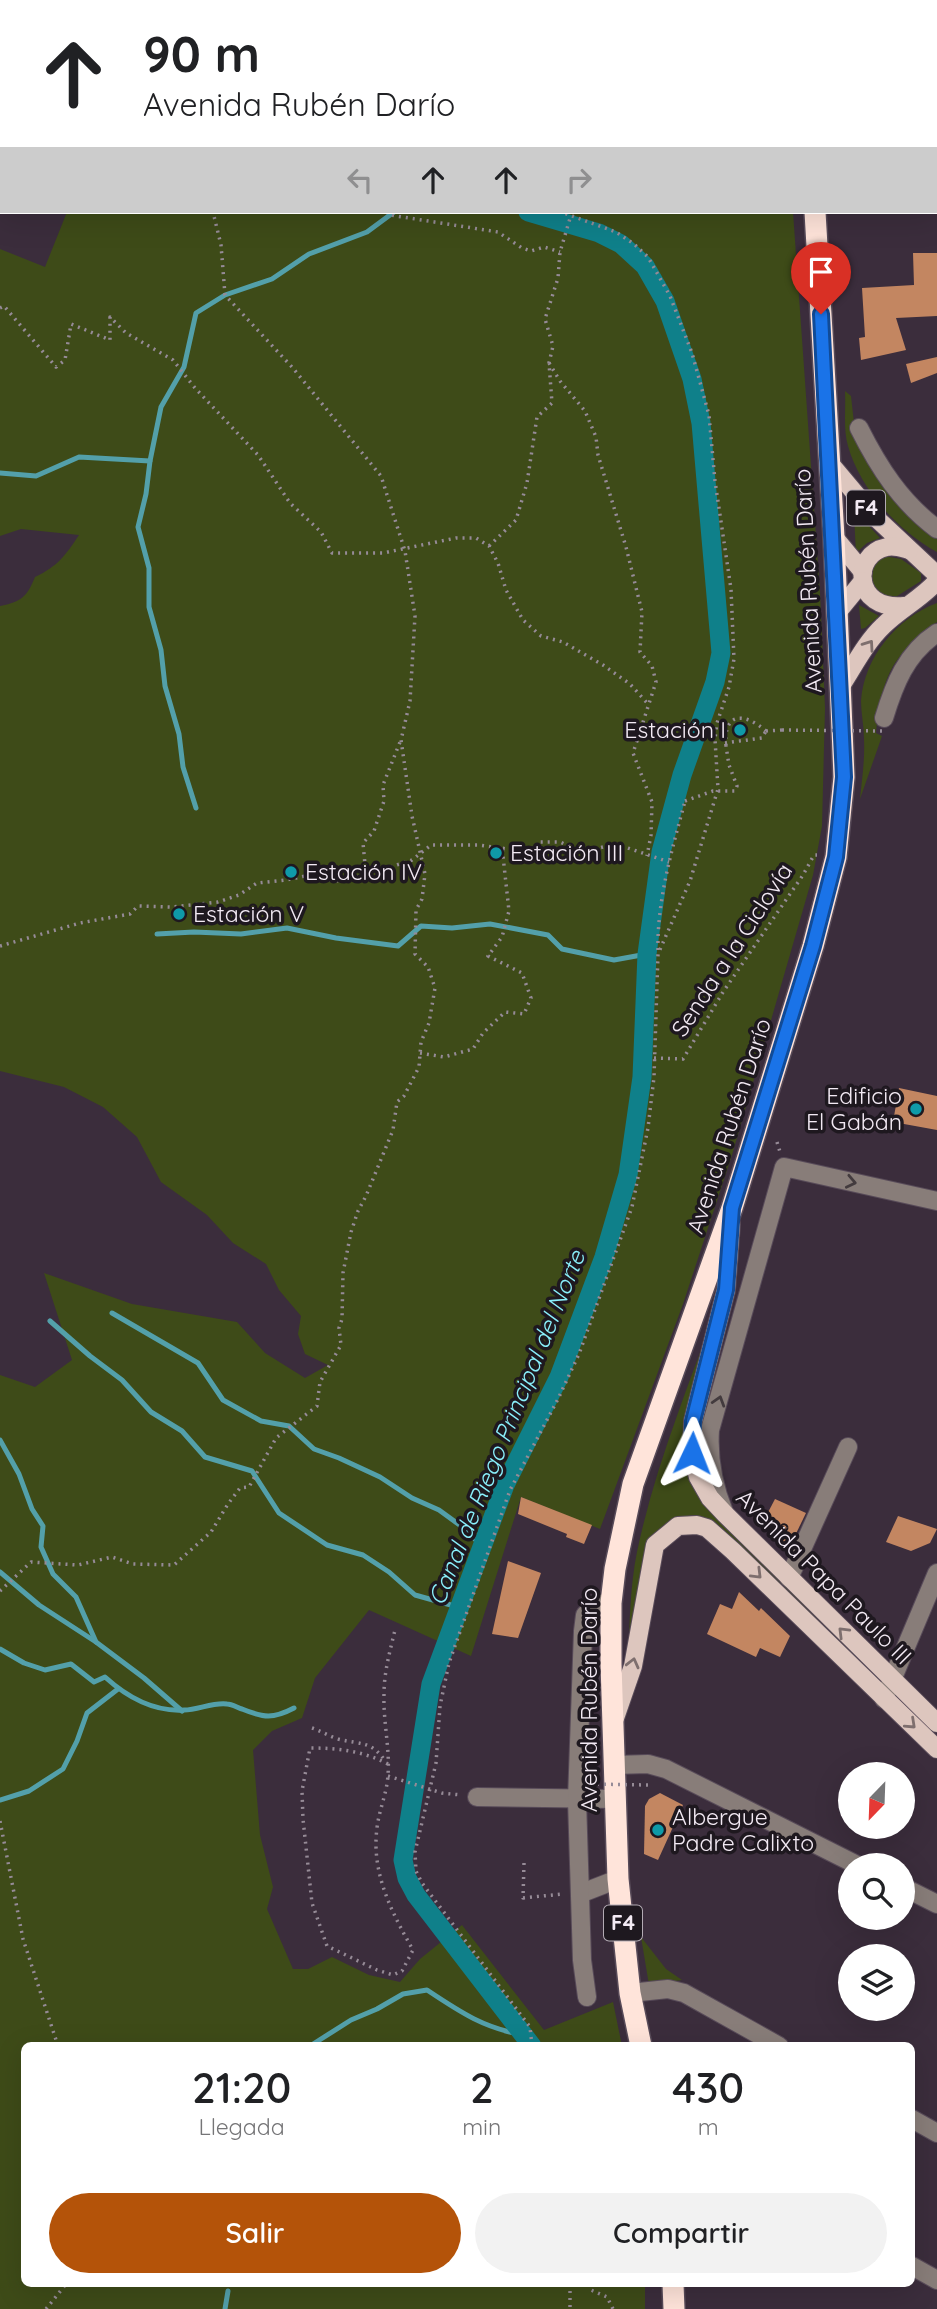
<!DOCTYPE html>
<html lang="es">
<head>
<meta charset="utf-8">
<style>
  :root { --surface:#fff; --page:#f2f2f2; --text:#202124; --muted:#757577; --accent:#b45309 }
  body { margin:0; font-family:Quicksand,sans-serif; background:var(--page); color:var(--text); height:100vh; display:flex; flex-direction:column; font-size:26px; white-space:nowrap }
  * { box-sizing:border-box; margin:0 }
  p { font-size:23px; color:var(--muted) }
  .icon { flex:none; width:38px; height:38px; fill:none; stroke:currentColor; stroke-width:2; stroke-linecap:round; stroke-linejoin:round }
  .map { position:relative; flex:1; overflow:hidden }
  .panel { position:absolute; left:21px; top:2042px; width:894px; height:245px; display:flex; flex-direction:column; background:var(--surface); border-radius:10px; box-shadow:0 7px 28px #0002 }
  .panel>* { flex:none }
  .banner { position:absolute; left:0px; top:0px; width:938px; height:214px; box-shadow:0 7px 28px #0002; background:#fff; color:var(--text); overflow:hidden }
  .needle { width:46px; rotate:203deg }
  .buttons { position:absolute; left:838px; top:1762px; display:grid; gap:14px }
  .buttons a { display:grid; place-items:center; width:77px; height:77px; border-radius:50%; background:var(--surface); box-shadow:0 7px 28px #0002; font-size:35px }
  .pin { position:absolute; display:grid; place-items:center; width:60px; height:60px; color:#fff; margin:-72px -30px; border-radius:50% 50% 50% 0; rotate:-45deg; box-shadow:0 0 7px #0007 }
  .pin .icon { rotate:45deg }
  .me { position:absolute; width:77px; margin:-38px; rotate:2deg; stroke-linejoin:round; filter:drop-shadow(0 0 5px #0008) }
  .turn { display:flex; align-items:center; gap:24px; height:147px; padding:0 28px; font-size:32px }
  .turn .icon { width:91px; height:91px; stroke-width:2.5 }
  .turn b { display:block; font-size:49px; line-height:60px }
  .lanes { display:flex; align-items:center; height:66px; padding:0 28px; background:#0003; justify-content:center; gap:35px; direction:ltr }
  .lanes .off { opacity:.35 }
  .eta { display:flex; justify-content:space-evenly; align-items:center; height:119px; text-align:center }
  .eta b { font-size:42px; font-weight:600; line-height:49px }
  .action { display:flex; gap:14px; margin-top:auto; padding:14px 28px }
  .action a { flex:1; height:80px; border-radius:42px; background:var(--accent); color:#fff; font-size:28px; font-weight:600; line-height:80px; text-align:center }
  .action a+a { background:var(--page); color:var(--text) }
  .map>svg:first-child { display:block }
  .green { fill:#3e4b18 }
  .lines { fill:none; stroke-linecap:round; stroke-linejoin:round }
  .stream { stroke:#53a0aa; stroke-width:5 }
  .canal { stroke:#0f808a; stroke-width:19 }
  .building { fill:#c38661 }
  .minor-casing { stroke:#584b59; stroke-width:20 }
  .major-casing { stroke:#584b59; stroke-width:20 }
  .highway-casing { stroke:#584b59; stroke-width:24 }
  .path { stroke:#968b97; stroke-width:3.5; stroke-dasharray:2 5; stroke-linecap:butt }
  .minor { stroke:#887d79; stroke-width:18 }
  .major { stroke:#ddc6be; stroke-width:18 }
  .highway { stroke:#ffe4da; stroke-width:21 }
  .path-bridge { stroke:#968b97; stroke-width:3.5; stroke-dasharray:2 5; stroke-linecap:butt }
  .oneway { stroke:#7e6f6e }
  .oneway2 { stroke:#433b3e }
  .route-casing { stroke:#114b97; stroke-width:18 }
  .route { stroke:#1a73e8; stroke-width:12 }
  .culture-dot { fill:#0f9aa8; stroke:#1e181f; stroke-width:2.5 }
  .labels { text-anchor:middle; stroke-width:7; stroke-linejoin:round; paint-order:stroke }
  .shield { fill:#1e181f; stroke:#b3abb4; stroke-width:2 }
  .shield-label { font-size:21px; font-weight:bold; fill:#f3eaf4 }
  .street-label { font-size:23px; fill:#f3eaf4; stroke:#1e181f }
  .poi-label { font-size:23px; fill:#f3eaf4; stroke:#1e181f; text-anchor:start }
  .water-label { font-size:24px; font-style:italic; fill:#8af0fb; stroke:#1e181f }
</style>
</head>
<body>
<div class="map">
<svg width="937" height="2309" viewBox="0 0 937 2309">
  <rect width="100%" height="100%" fill="#3b2d3c"/>
  <!-- green -->
  <g class="green">
    <polygon points="212,0 355,0 356,2 212,2"/>
    <path d="M67 212H793L820 593 825 708 822 826 813 875 732 1155 683 1304 600 1529 521 1497 471 1656 369 1610 315 1678 302 1718 272 1731 253 1750 260 1835 273 1887 267 1909 293 1969H308L332 1957 369 1975 400 1982 420 1959 462 1925 544 2030 613 2002 622 2046H24V2284H645V2309H0V1375L35 1387 72 1360 44 1273 132 1304 237 1322 265 1353 305 1378 328 1365 305 1354 298 1334 301 1316 279 1290 266 1264 233 1243 207 1215 161 1182 137 1137 103 1107 64 1087 0 1071V606C21 602 27 597 35 577 58 566 65 556 79 535L21 529 0 536V249L45 267Z"/>
    <path d="M845 391 851 396 854 423 929 533 937 538V552C898 531 860 489 848 446 843 429 846 408 845 391Z"/>
    <polygon points="858,514 880,538 867,543 856,553 854,515"/>
    <polygon points="884,556 901,559 921,573 921,581 894,598 876,594 869,571 872,565"/>
    <path d="M937 603V622C890 658 883 675 876 733L882 736 860 799C862 779 865 759 864 739 864 726 861 713 861 701 864 657 897 618 937 603Z"/>
    <polygon points="859,605 879,616 865,628 861,629"/>
    <path d="M715 1311 687 1420 683 1454 695 1490 716 1517 874 1671 869 1676 724 1534C700 1513 690 1508 663 1529L628 1655C630 1621 630 1586 637 1552 654 1470 687 1390 715 1311Z"/>
    <polygon points="641,1937 666,1969 682,1980 649,1985"/>
  </g>
  <g class="lines">
    <!-- stream -->
    <g class="stream">
      <polyline points="0,473 36,476 79,457 150,461"/>
      <polyline points="196,808 183,767 179,734 165,686 161,650 149,607 149,568 138,527 146,494 150,461 161,407 184,367 196,313 225,295 272,279 309,254 367,232 394,212"/>
      <polyline points="157,934 194,932 241,934 287,928 336,938 398,946 421,926 452,928 490,924 548,935 562,949 614,960 647,954"/>
      <polyline points="112,1313 198,1363 223,1400 261,1421 289,1426 314,1449 339,1458 380,1477 412,1498 439,1510 461,1526 481,1545"/>
      <polyline points="50,1321 90,1356 122,1380 151,1412 182,1431 205,1457 252,1471 279,1513 327,1545 363,1555 389,1572 415,1595 458,1607"/>
      <polyline points="0,1440 19,1474 32,1509 43,1526 41,1547 53,1574 76,1597 96,1642 144,1678 182,1711"/>
      <polyline points="0,1572 39,1605 96,1642"/>
      <path d="M0 1649 24 1663 45 1670 71 1664 94 1682 105 1677C127 1697 153 1712 184 1710 198 1710 213 1702 227 1704 232 1704 238 1708 242 1709 264 1718 273 1719 294 1708"/>
      <polyline points="0,1800 29,1791 63,1769 77,1741 87,1713 118,1689"/>
      <path d="M310 2046 351 2020 377 2009 403 1994 427 1990C460 2012 485 2029 525 2035"/>
      <polyline points="225,2309 228,2291"/>
    </g>
    <!-- canal -->
    <polyline class="canal" points="528,212 599,233 621,244 645,266 665,301 692,379 701,423 721,653 715,682 682,775 661,852 647,954 642,1077 628,1175 604,1257 559,1377 505,1485 431,1684 403,1860 407,1878 416,1895 532,2046"/>
  </g>
  <!-- building -->
  <g class="building">
    <polygon points="913,253 937,253 937,316 896,318 906,350 861,360 859,338 865,337 862,288 914,285"/>
    <polygon points="937,357 937,373 911,383 906,364"/>
    <polygon points="899,1088 937,1096 937,1130 893,1122"/>
    <polygon points="521,1497 592,1525 584,1544 566,1537 567,1534 518,1514"/>
    <polygon points="775,1499 806,1513 790,1546 761,1526"/>
    <polygon points="898,1516 937,1529 930,1543 911,1551 886,1542"/>
    <polygon points="508,1561 541,1573 518,1638 492,1634"/>
    <polygon points="739,1592 759,1611 761,1608 790,1636 780,1657 760,1648 756,1657 707,1634 720,1604 732,1609"/>
    <polygon points="660,1793 683,1805 658,1860 644,1854 645,1806 649,1799"/>
  </g>
  <g class="lines">
    <!-- minor casing -->
    <g class="minor-casing">
      <g id="minor">
        <polyline points="129,0 132,2"/>
        <polyline points="487,2 488,0"/>
        <polyline points="603,2 604,0"/>
        <path d="M859 428C879 468 901 502 937 529"/>
        <path d="M884 718C894 685 906 653 937 633"/>
        <path d="M724 1512C713 1485 708 1460 710 1430L784 1167 937 1201"/>
        <polyline points="789,1578 848,1447"/>
        <polyline points="884,1699 937,1573"/>
        <polyline points="614,1765 648,1764 666,1769 859,1866"/>
        <polyline points="477,1797 615,1799"/>
        <polyline points="903,1887 937,1904"/>
        <polyline points="582,1893 618,1879"/>
        <polyline points="630,1993 668,1989 684,1993 779,2046"/>
        <polyline points="587,1997 582,1960 577,1800 583,1631 585,1615 595,1604 611,1603"/>
        <polyline points="912,2119 937,2133"/>
        <polyline points="912,2266 937,2280"/>
      </g>
    </g>
    <!-- major casing -->
    <g class="major-casing">
      <g id="major">
        <polyline points="786,2 787,0"/>
        <polyline points="846,2 847,0"/>
        <polyline points="828,461 875,517 937,575"/>
        <polyline points="834,537 863,572"/>
        <path d="M904 606C853 611 851 554 887 547 894 545 902 548 909 550"/>
        <polyline points="836,614 863,581"/>
        <path d="M839 689C853 668 865 643 883 626 900 609 921 599 937 581"/>
        <polyline points="731,1224 726,1290 693,1421 692,1453 698,1477 710,1498 725,1514 937,1723"/>
        <polyline points="615,1718 633,1666 655,1545 678,1526 697,1525 707,1528 733,1551 937,1749"/>
      </g>
    </g>
    <!-- highway casing -->
    <g class="highway-casing">
      <g id="highway">
        <polyline points="759,0 760,2"/>
        <polyline points="641,2046 630,1993 618,1879 611,1664 611,1603 615,1569 633,1484 732,1208 813,946 836,857 844,777 834,537 815,212"/>
        <polyline points="673,2284 674,2309"/>
      </g>
    </g>
    <!-- path -->
    <g class="path">
      <polyline points="276,0 277,2"/>
      <polyline points="308,0 309,2"/>
      <polyline points="0,116 2,116"/>
      <polyline points="386,212 390,215 498,232 522,248 531,251 544,247 560,252"/>
      <polyline points="0,308 4,306 56,367 65,360 71,324 110,340 110,317 126,333 173,360 195,388 258,455 290,503 321,532 332,553 383,553 456,538 476,538 489,546 498,563 506,590 523,620 541,636 563,642 603,665 630,684 649,705"/>
      <polyline points="549,363 560,381 585,411 596,437 598,455 626,547 642,612 640,652 652,666 656,682 633,753 652,802 651,835 647,856"/>
      <polyline points="489,546 516,520 527,483 537,417 552,403 549,363 553,346 545,319 558,278 560,252 571,215"/>
      <polyline points="766,731 782,730"/>
      <polyline points="725,743 762,738 766,731"/>
      <path d="M726 746C723 712 744 712 766 731"/>
      <polyline points="366,875 363,843 374,831 384,801 383,785 400,742"/>
      <polyline points="0,946 80,923 130,914 138,906 171,907 218,902 239,895 257,883 286,880 310,875 336,881 366,875 412,860 431,845 479,845 529,852 540,842 560,842 582,852 616,844 669,862"/>
      <path d="M658 950C657 900 672 850 685 801"/>
      <polyline points="420,1053 444,1057 473,1049 483,1033 505,1012 524,1014 531,998 522,973 488,956 502,937 509,911 502,847"/>
      <polyline points="654,1058 683,1059 723,992 803,875 814,855 817,855"/>
      <polyline points="777,1142 780,1152"/>
      <polyline points="0,1591 31,1562 78,1565 112,1557 133,1564 174,1565 211,1532 228,1504 240,1488 249,1487 276,1438 317,1406 320,1382 341,1345 339,1328 342,1319 343,1273 351,1232 358,1211 366,1196 393,1130 397,1102 404,1096 419,1067 421,1042 429,1023 435,988 428,967 415,954 416,910 422,899 425,874 412,816 401,740 410,701 415,616 405,551 381,476 292,367 225,295 221,245 213,212"/>
      <path d="M312 1728C321 1731 329 1736 338 1739 361 1745 371 1740 386 1762"/>
      <path d="M388 1764C363 1751 338 1748 310 1748L302 1791 303 1819 312 1903 327 1946 377 1970 393 1975 402 1971 413 1950C392 1913 371 1873 377 1828 379 1810 387 1793 388 1775 390 1748 383 1721 384 1694 384 1672 390 1651 395 1630"/>
      <polyline points="388,1776 442,1793 461,1795"/>
      <polyline points="0,1821 23,1939 58,2046"/>
      <polyline points="524,1863 523,1898 562,1894"/>
      <polyline points="532,2046 530,2027 422,1883 416,1871 415,1852 436,1763 440,1706 449,1663 510,1490 558,1399 579,1354 632,1207 648,1128 654,1077 658,954 690,881 718,789 715,739 717,723 729,687 734,659 731,589 715,481 709,415 692,353 670,296 648,257 634,244 616,232 561,212"/>
      <polyline points="570,2284 570,2309"/>
      <polyline points="589,2284 591,2290 607,2297 613,2309"/>
      <polyline points="46,2309 66,2284"/>
    </g>
    <!-- minor -->
    <use href="#minor" class="minor"/>
    <!-- major -->
    <use href="#major" class="major"/>
    <!-- highway -->
    <use href="#highway" class="highway"/>
    <!-- path-bridge -->
    <g class="path-bridge">
      <polyline points="782,730 882,731"/>
      <polyline points="685,801 713,791 735,791 737,786 729,765 726,746"/>
      <polyline points="590,1784 648,1785"/>
    </g>
  </g>
  <!-- one-way arrows -->
  <defs><path id="oneway-chevron" d="M-2-3.5L2.5 0L-2 3.5" fill="none" stroke-width="1.6" stroke-linecap="round" stroke-linejoin="round" transform="scale(1.75)"/></defs>
  <g class="oneway">
    <use href="#oneway-chevron" transform="translate(869 645) rotate(-55)"/>
    <use href="#oneway-chevron" transform="translate(757 1574) rotate(45)"/>
    <use href="#oneway-chevron" transform="translate(843 1632) rotate(-135)"/>
    <use href="#oneway-chevron" transform="translate(633 1663) rotate(-76)"/>
    <use href="#oneway-chevron" transform="translate(911 1724) rotate(43)"/>
  </g>
  <g class="oneway2">
    <use href="#oneway-chevron" transform="translate(851 1182) rotate(12)"/>
    <use href="#oneway-chevron" transform="translate(719 1401) rotate(-73)"/>
  </g>
  <g class="lines">
    <!-- route casing -->
    <g class="route-casing">
      <polyline id="route" points="692,1453 693,1421 726,1290 732,1208 813,946 836,857 844,777 821,314"/>
    </g>
    <!-- route -->
    <use href="#route" class="route"/>
  </g>
  <!-- markers -->
  <g class="culture-dot">
    <circle cx="740" cy="730" r="7"/>
    <circle cx="496" cy="853" r="7"/>
    <circle cx="291" cy="872" r="7"/>
    <circle cx="179" cy="914" r="7"/>
    <circle cx="916" cy="1109" r="7"/>
    <circle cx="658" cy="1830" r="7"/>
  </g>
  <g class="labels">
    <!-- shield labels -->
    <g class="shield">
      <rect x="847" y="490.5" width="38" height="35" rx="5"/>
      <rect x="604" y="1905.5" width="38" height="35" rx="5"/>
    </g>
    <g class="shield-label">
      <text x="866" y="515">F4</text>
      <text x="623" y="1930">F4</text>
    </g>
    <!-- street labels -->
    <g class="street-label">
      <text transform="translate(808 581) rotate(-93)" y="8">Avenida Rubén Darío</text>
      <text transform="translate(732 950) rotate(-57)" y="8">Senda a la Ciclovía</text>
      <text transform="translate(729 1126) rotate(-72)" y="8">Avenida Rubén Darío</text>
      <text transform="translate(824 1577) rotate(45)" y="8">Avenida Papa Paulo III</text>
      <text transform="translate(589 1700) rotate(-90)" y="8">Avenida Rubén Darío</text>
    </g>
    <!-- poi labels -->
    <g class="poi-label">
      <text x="726" y="738" text-anchor="end">Estación I</text>
      <text x="510" y="861">Estación III</text>
      <text x="305" y="880">Estación IV</text>
      <text x="193" y="922">Estación V</text>
      <text x="902" y="1104" text-anchor="end">Edificio<tspan x="902" dy="26">El Gabán</tspan></text>
      <text x="672" y="1825">Albergue<tspan x="672" dy="26">Padre Calixto</tspan></text>
    </g>
    <!-- water labels -->
    <g class="water-label">
      <text transform="translate(507 1428) rotate(-68)" y="8">Canal de Riego Principal del Norte</text>
    </g>
  </g>
</svg>
<div class="buttons">
<a><svg class="needle" viewBox="-14 -14 28 28"><path d="M0-13l5 13h-10z" fill="#e53935"/><path d="M0 13l5-13h-10z" fill="#757577"/></svg></a>
<a><svg class="icon" aria-label="search" viewBox="0 0 24 24"><circle cx="10" cy="10" r="6"/><path d="M15 15l6 6"/></svg></a>
<a><svg class="icon" aria-label="layers" viewBox="0 0 24 24"><path d="M12 4l9 5-9 5-9-5zM3 14l9 5 9-5"/></svg></a>
</div>
<div class="pin" style="left:821px;top:314px;background:#d93025"><svg class="icon" aria-label="arrive" viewBox="0 0 24 24"><path d="M6 21V4h12l-3 4 3 4H6"/></svg></div>
<svg class="me" style="left:692px;top:1453px" viewBox="-20 -20 40 40"><path d="M0-17L14 15 0 8-14 15z" fill="#1a73e8" stroke="#fff" stroke-width="4"/></svg>
<div class="banner">
<div class="turn"><svg class="icon" aria-label="ahead" viewBox="0 0 24 24"><path d="M12 20V5M6 11l6-6 6 6"/></svg><div><b>90 m</b>Avenida Rubén Darío</div></div>
<div class="lanes"><svg class="icon off" aria-label="left" viewBox="0 0 24 24"><path d="M17 20v-9H6M10 6l-5 5 5 5"/></svg><svg class="icon" aria-label="ahead" viewBox="0 0 24 24"><path d="M12 20V5M6 11l6-6 6 6"/></svg><svg class="icon" aria-label="ahead" viewBox="0 0 24 24"><path d="M12 20V5M6 11l6-6 6 6"/></svg><svg class="icon off" aria-label="right" viewBox="0 0 24 24"><path d="M7 20v-9h11M14 6l5 5-5 5"/></svg></div>
</div>
<section class="panel">
<div class="eta">
<div><b>21:20</b><p>Llegada</p></div>
<div><b>2</b><p>min</p></div>
<div><b>430</b><p>m</p></div>
</div>
<div class="action"><a>Salir</a><a>Compartir</a></div>
</section>
</div>
</body>
</html>
